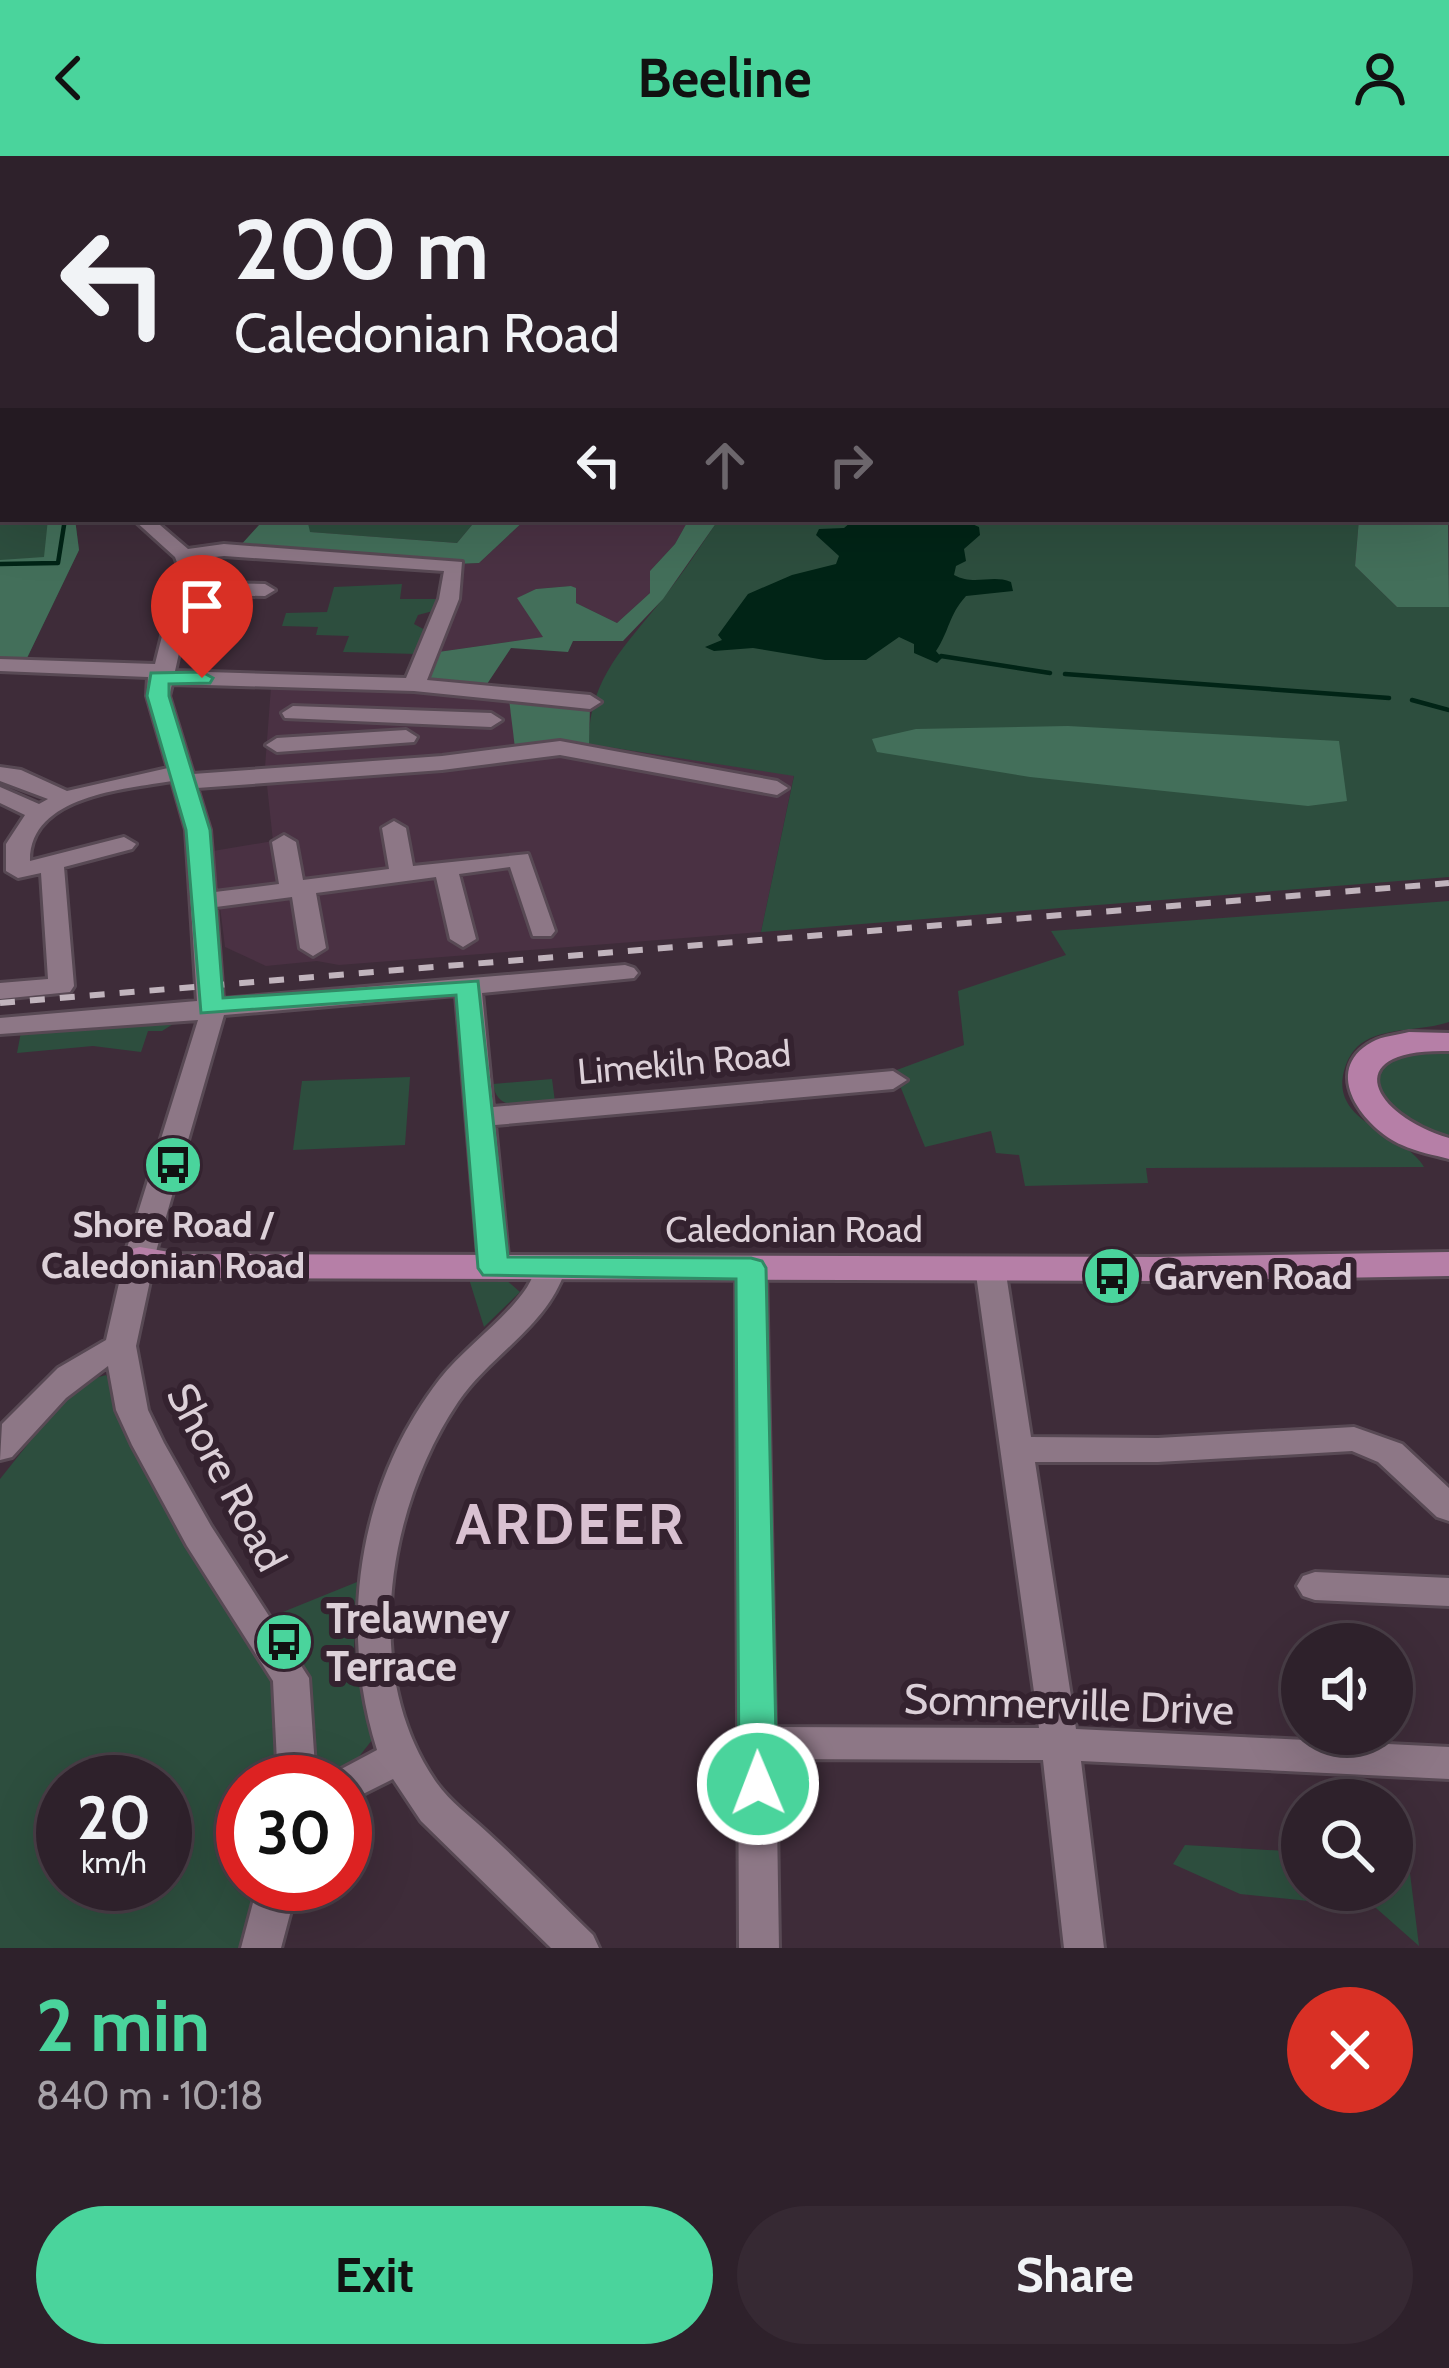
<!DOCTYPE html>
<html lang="en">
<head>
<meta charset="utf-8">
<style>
  :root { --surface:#2e212b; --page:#362933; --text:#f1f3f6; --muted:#a7a3a9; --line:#493e47; --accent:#4ad49c }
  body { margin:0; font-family:Cabin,sans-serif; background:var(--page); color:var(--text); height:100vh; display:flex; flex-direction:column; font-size:45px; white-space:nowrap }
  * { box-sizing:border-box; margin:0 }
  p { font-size:39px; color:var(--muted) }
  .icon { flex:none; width:66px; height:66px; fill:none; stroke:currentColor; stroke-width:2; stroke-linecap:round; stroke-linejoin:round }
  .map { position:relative; height:1792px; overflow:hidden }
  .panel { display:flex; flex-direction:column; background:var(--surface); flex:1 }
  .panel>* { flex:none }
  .guide { position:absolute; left:0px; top:0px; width:1449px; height:366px; box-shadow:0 12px 48px #0002,0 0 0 3px var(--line); background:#2e212b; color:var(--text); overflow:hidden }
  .tools { position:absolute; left:1281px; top:1467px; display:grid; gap:24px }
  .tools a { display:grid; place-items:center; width:132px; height:132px; border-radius:50%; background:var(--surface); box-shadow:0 12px 48px #0002,0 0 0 3px var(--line); font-size:60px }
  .speed { position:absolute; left:36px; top:1599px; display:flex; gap:24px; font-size:60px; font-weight:700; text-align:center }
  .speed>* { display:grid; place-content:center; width:156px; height:156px; border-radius:50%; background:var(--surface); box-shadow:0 12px 48px #0002,0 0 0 3px var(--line); line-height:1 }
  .speed small { font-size:30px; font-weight:400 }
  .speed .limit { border:18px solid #d22; background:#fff; color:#111 }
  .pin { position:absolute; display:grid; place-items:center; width:102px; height:102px; color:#fff; margin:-123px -51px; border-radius:50% 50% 50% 0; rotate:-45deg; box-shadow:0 0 12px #0007 }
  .pin .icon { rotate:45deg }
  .me { position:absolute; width:132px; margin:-66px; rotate:359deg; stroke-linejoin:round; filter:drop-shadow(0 0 9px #0008) }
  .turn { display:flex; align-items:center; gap:42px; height:252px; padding:0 36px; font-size:54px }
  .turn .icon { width:156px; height:156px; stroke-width:2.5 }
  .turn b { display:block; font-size:84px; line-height:102px }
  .lanes { display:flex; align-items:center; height:114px; padding:0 36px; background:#0003; justify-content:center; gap:60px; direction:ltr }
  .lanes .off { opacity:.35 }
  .round { display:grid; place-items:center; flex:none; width:126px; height:126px; border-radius:63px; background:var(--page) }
  .summary { display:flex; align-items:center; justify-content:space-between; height:204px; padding:0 36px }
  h1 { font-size:72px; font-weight:800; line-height:90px; color:var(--accent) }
  .button { display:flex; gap:24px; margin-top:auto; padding:24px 36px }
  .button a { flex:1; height:138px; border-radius:72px; background:var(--accent); color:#111; font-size:48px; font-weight:800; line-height:138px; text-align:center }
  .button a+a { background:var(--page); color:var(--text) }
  header { display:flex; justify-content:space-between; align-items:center; height:156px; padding:0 36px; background:var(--accent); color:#111; font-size:54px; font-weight:800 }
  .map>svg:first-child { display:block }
  .built { fill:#4a3143 }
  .green { fill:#2d4e3e; fill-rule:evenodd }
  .forest { fill:#436f5a }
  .water { fill:#012416 }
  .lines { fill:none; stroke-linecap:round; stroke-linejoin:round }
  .stream { stroke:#012416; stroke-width:4.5 }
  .minor-casing { stroke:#584954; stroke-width:6 }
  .major-casing { stroke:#584954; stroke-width:6 }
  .minor { fill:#8d7786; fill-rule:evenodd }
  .major { fill:#b67fa7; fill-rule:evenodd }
  .rail { stroke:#c1b4bd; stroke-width:6; stroke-dasharray:15 15; stroke-linecap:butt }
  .route { fill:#4ad49c; stroke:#308a65; stroke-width:3 }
  .labels { text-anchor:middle; stroke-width:12; stroke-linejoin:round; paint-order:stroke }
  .street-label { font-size:36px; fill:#dcd0d8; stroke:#34222f }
  .poi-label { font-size:36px; font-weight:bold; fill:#dcd0d8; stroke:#34222f }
  .near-street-label { font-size:42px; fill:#dcd0d8; stroke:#34222f }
  .near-poi-label { font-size:42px; font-weight:bold; fill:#dcd0d8; stroke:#34222f; text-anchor:start }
  .near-district-label { font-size:57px; font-weight:bold; letter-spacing:3px; fill:#d9c1d1; stroke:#34222f }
</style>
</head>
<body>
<header><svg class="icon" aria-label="back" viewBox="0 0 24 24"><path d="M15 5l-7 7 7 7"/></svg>Beeline<svg class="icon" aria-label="person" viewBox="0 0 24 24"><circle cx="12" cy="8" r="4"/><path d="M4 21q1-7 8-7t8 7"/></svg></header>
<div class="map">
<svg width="1449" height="1792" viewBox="0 0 1449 1792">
  <rect width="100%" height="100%" fill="#3e2c39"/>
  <!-- built -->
  <g class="built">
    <polygon points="526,363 689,363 675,388 650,415 651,436 617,467 576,447 576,433 571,430 536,433 518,442 544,481 438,496 460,408 479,407"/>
    <polygon points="271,531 411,534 509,543 555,588 589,588 794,619 761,776 339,809 317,805 266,810 225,791 213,695 273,685 265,611"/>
  </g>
  <!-- green -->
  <g class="green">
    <polygon points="0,297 3,363 75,363 79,394 27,502 0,501"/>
    <polygon points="307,363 477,363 457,387 309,376"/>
    <path d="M719 363H1359L1355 410 1397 451H1449V721L761 776 794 620 589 588C588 522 626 490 664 441 684 416 701 389 719 363Z"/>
    <polygon points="402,428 400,443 436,443 433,455 418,459 414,468 427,475 417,498 343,496 349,480 316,479 318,471 282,470 286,457 327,456 334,431"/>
    <path d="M1449 745V866C1423 875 1389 871 1365 885 1354 891 1347 903 1344 915 1330 968 1405 977 1424 1011L1146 1012 1148 1027 1025 1030 1019 999 996 997 991 975 925 991 894 915 964 889 958 835 1066 799 1051 775Z"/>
    <polygon points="181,863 162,875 148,875 141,896 93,890 17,897 21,876"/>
    <path d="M1418 893 1449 894V984C1435 979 1415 975 1403 967 1359 937 1373 905 1418 893Z"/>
    <polygon points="410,921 405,989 293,994 302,925"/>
    <path d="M552 923 555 946C532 948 497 959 493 928Z"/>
    <polygon points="469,1123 505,1123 520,1136 484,1171"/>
    <path d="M106 1219 275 1520 282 1626H243V1728H262L245 1792H0V1323L59 1249 92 1223ZM63 1626H165V1728H63Z"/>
    <path d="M357 1426 354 1493 372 1584 343 1621 315 1626C311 1549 314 1529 273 1460Z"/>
    <polygon points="1185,1689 1302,1696 1302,1734 1392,1734 1392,1700 1408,1701 1419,1790 1376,1752 1240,1738 1173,1708"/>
  </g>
  <!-- forest -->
  <g class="forest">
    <polygon points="1446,194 1449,451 1397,451 1355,410 1359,363 1446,363"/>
    <polygon points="48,363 75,363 79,394 27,502 0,501 0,404 44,401"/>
    <polygon points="256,363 307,363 310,376 457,387 477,363 526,363 479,407 457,408 239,391 259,369"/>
    <polygon points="689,363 719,363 663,443 623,485 573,485 568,496 511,492 485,531 427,526 438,496 543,481 517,442 536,433 571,430 576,432 576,447 617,467 650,437 650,415 675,388"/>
    <polygon points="509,543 590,550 589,588 515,592"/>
    <polygon points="1068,570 1339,585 1347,645 1308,650 1030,621 877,596 872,583 916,573"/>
  </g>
  <!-- water -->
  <path class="water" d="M846 363 963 364 979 371 980 379 964 393 966 405 956 410 954 419C974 430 992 418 1011 426L1013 435 966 440C948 460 950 474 936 495L942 502 937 507 914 497V488L899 481 866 504H825L753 492 714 495 705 491 722 484 718 479 748 438 792 419 836 408 839 400 816 379 819 373 844 372 850 367Z"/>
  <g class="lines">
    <!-- stream -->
    <g class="stream">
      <polyline points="0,408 58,407 65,363"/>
      <polyline points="941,500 1050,517"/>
      <polyline points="1065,518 1389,542"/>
      <polyline points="1412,544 1449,554"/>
    </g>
    <!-- minor casing -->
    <g class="minor-casing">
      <g id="minor">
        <polygon points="20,0 34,0 19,3"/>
        <polygon points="485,0 501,0 483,3"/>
        <polygon points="586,0 601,0 604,3 585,3"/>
        <polygon points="745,0 760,0 743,3"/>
        <polygon points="1035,0 1049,0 1051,3 1037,3"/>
        <polygon points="1115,0 1129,0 1132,3 1116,3"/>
        <polygon points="3,37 3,49 0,50 0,38"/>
        <polygon points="1446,123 1449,124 1449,134 1446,133"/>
        <polygon points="1446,168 1449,169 1449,179 1446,178"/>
        <polygon points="0,267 3,267 0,278"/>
        <path d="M133 363H153L188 393 224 388 462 406 459 443 427 524 590 539 601 546 590 553 414 535 172 528 169 540 193 618 442 600 560 585 777 625 788 632 777 639 560 599 442 614 197 632 210 674 215 736 279 728 272 686 284 679 296 686 303 724 389 713 382 672 394 665 406 672 413 710 528 698 555 775 551 780H533L510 711 459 718 476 783 463 791 450 783 436 721 316 737 326 792 313 800 300 792 292 741 216 751 223 843 625 809 634 812 638 817 634 822 482 837 493 951 893 915 907 924 893 933 495 969 509 1111 505 1118H483L479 1111 456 839 224 859 157 1092 136 1190 148 1254 164 1287 211 1370 309 1522 316 1626H278L273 1525 187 1390 132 1289 116 1254 108 1210 66 1242 12 1301 0 1304 2 1268 58 1212 106 1184 127 1092 198 864 0 878V862L197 845 186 674 172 625C124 633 29 640 30 705L124 681 136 688 132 693 64 711 74 830 70 836 0 843V827L48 823 41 717 18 722 6 715V688L25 659 0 647V631L39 648 48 643 0 625V611L21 614 67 635 168 612 147 540 148 521 0 515V503L155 508 179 412 175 401ZM224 400 444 415 439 443 406 522 175 515 192 439 265 440 275 434 265 428 195 427 199 412 195 403Z"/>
        <polygon points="293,550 491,557 502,564 491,571 285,562 282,557"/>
        <polygon points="406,574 417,581 414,586 277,596 266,589 277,582"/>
        <polygon points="990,1101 1001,1104 1005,1111 1031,1281 1158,1282 1354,1271 1402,1288 1449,1332 1449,1365 1437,1361 1378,1306 1352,1295 1158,1306 1035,1306 1076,1573 1449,1591 1449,1623 1081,1605 1104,1792 1064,1792 1043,1604 776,1603 779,1792 739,1792 736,1112 740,1105 762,1105 766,1112 775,1571 1039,1572 975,1111 979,1104"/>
        <path d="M551 1102 562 1105 566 1112C548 1170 491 1198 458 1246 387 1351 360 1517 436 1626 450 1646 471 1661 488 1677 524 1710 558 1745 593 1779L599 1792H551L421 1665 393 1623 345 1647V1626H328L332 1618 377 1594C338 1470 358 1329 439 1224 464 1192 499 1169 523 1137 531 1127 534 1116 540 1105Z"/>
        <polygon points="1315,1416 1449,1422 1449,1450 1315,1444 1303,1440 1297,1430 1303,1420"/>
        <polygon points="258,1728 298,1728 281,1792 241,1792"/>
      </g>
    </g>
    <!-- major casing -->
    <g class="major-casing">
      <g id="major">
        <polygon points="228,0 280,0 282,3 230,3"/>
        <polygon points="1449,71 1449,81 1446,82 1446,72"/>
        <polygon points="1446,116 1449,117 1449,127 1446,126"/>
        <rect x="0" y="124" width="3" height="10"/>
        <path d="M1409 876 1449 877V895C1338 892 1370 958 1449 982V1003C1434 999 1417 996 1402 989 1365 973 1319 915 1372 886 1382 880 1398 879 1409 876Z"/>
        <polygon points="140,1091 181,1098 1157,1101 1449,1096 1449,1120 1157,1125 181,1122 128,1110 123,1102 128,1094"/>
      </g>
    </g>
    <!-- minor -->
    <use href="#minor" class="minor"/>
    <!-- major -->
    <use href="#major" class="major"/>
    <!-- rail -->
    <polyline class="rail" points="0,847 1449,727"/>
  </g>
  <!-- route -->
  <polygon class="route" points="202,516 213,522 210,527 169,528 169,540 210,674 223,842 478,825 508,1101 751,1102 762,1105 766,1112 777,1628 772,1640 758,1645 744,1640 739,1628 736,1123 483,1119 478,1112 456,839 201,857 186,674 147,540 151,517"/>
  <!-- icons -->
  <defs>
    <g id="bus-disc" transform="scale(3)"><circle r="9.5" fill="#4ad49c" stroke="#34222f"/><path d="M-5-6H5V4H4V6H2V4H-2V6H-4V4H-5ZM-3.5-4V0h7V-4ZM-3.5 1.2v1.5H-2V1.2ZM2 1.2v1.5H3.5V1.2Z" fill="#111"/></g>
  </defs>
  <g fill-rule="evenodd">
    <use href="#bus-disc" x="173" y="1009"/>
    <use href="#bus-disc" x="1112" y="1120"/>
    <use href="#bus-disc" x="284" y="1486"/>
  </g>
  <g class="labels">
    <!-- street labels -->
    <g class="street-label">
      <text transform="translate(684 906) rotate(-5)" y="13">Limekiln Road</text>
      <text x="794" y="1086">Caledonian Road</text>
    </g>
    <!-- poi labels -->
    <g class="poi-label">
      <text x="173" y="1081">Shore Road /<tspan x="173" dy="41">Caledonian Road</tspan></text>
      <text x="1154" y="1133" text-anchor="start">Garven Road</text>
    </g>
    <!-- near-street labels -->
    <g class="near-street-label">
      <text transform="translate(227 1321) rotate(62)" y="15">Shore Road</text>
      <text transform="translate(1069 1548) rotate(2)" y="15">Sommerville Drive</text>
    </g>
    <!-- near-poi labels -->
    <g class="near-poi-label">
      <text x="326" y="1477">Trelawney<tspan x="326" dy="48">Terrace</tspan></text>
    </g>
    <!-- near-district labels -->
    <g class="near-district-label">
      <text x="571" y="1388">ARDEER</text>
    </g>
  </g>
</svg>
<div class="tools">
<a><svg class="icon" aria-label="sound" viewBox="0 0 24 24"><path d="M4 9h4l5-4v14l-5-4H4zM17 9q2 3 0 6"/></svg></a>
<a><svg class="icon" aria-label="search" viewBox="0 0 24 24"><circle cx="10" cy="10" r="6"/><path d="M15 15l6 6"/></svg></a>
</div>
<div class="speed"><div>20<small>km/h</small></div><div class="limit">30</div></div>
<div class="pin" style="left:202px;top:522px;background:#d93025"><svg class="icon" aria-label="arrive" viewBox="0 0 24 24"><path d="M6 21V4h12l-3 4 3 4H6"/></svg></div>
<svg class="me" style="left:758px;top:1628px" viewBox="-20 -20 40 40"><circle r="17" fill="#4ad49c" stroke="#fff" stroke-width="3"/><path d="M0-11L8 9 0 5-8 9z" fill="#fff"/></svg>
<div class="guide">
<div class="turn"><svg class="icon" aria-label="left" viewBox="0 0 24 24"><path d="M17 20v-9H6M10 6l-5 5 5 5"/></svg><div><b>200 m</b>Caledonian Road</div></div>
<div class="lanes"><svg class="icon" aria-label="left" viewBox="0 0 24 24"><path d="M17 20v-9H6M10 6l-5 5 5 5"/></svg><svg class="icon off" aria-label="ahead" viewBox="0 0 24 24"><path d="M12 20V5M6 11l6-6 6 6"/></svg><svg class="icon off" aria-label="right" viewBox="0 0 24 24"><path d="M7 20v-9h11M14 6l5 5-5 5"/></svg></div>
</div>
</div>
<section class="panel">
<div class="summary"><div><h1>2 min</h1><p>840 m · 10:18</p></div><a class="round" style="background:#d93025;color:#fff"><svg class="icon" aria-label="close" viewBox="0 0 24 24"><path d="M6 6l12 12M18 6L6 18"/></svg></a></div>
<div class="button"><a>Exit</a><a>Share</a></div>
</section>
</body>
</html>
